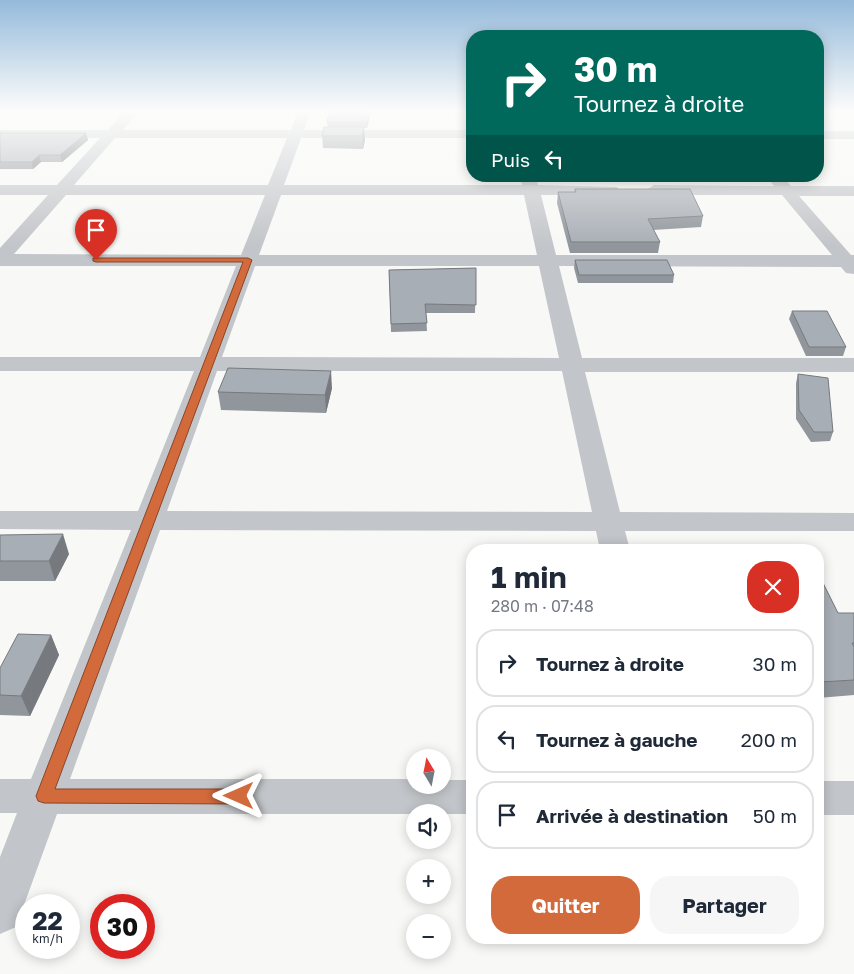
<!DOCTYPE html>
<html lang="fr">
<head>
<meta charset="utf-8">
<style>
  :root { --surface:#fff; --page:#f6f6f7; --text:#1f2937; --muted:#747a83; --line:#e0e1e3; --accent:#d36a3c }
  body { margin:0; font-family:"Golos Text",sans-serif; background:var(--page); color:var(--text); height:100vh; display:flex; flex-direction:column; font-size:19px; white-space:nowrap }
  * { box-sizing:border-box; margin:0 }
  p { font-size:16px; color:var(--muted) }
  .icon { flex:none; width:28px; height:28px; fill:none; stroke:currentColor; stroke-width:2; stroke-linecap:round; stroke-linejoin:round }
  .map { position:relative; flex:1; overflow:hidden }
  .drawer { position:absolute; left:466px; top:544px; width:358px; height:400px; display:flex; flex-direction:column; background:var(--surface); border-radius:20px; box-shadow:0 2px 12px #0003 }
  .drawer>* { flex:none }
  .hud { position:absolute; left:466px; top:30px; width:358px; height:152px; border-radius:20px; box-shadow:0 2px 12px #0003; background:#00695c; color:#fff; overflow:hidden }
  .needle { width:32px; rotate:350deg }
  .tools { position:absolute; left:406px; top:749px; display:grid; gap:10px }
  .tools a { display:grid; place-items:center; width:45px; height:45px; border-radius:50%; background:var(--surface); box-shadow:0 2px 12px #0003; font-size:25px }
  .speed { position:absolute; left:15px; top:894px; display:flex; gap:10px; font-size:25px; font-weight:700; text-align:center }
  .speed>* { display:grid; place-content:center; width:65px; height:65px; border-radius:50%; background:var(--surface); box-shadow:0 2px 12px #0003; line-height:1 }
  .speed small { font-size:12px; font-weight:400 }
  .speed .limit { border:8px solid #d22; background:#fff; color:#111 }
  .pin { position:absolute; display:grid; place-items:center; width:42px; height:42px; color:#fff; margin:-51px -21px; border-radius:50% 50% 50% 0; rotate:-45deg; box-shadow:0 0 5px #0007 }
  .pin .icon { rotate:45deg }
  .me { position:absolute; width:55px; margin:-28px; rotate:270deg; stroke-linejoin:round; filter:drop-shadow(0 0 4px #0008) }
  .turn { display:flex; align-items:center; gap:18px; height:105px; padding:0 25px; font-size:22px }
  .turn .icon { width:65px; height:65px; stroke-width:2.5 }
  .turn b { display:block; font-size:35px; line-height:42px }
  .then { display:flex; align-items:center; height:48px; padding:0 25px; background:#0003; gap:10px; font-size:19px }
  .round { display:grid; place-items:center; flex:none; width:52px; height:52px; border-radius:20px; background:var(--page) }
  .overview { display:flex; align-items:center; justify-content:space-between; height:85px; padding:0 25px }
  h1 { font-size:30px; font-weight:700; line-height:38px }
  .action { display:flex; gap:10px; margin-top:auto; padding:10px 25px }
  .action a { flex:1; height:58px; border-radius:20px; background:var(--accent); color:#fff; font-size:20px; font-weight:700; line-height:58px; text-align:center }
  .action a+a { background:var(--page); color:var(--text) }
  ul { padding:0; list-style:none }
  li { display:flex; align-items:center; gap:15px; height:68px; margin:0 10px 8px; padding:0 15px; border:2px solid var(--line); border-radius:20px }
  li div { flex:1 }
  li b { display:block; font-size:19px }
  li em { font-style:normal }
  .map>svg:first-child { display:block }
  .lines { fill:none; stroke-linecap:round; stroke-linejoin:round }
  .minor { fill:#c2c5c9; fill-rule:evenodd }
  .wall { fill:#90969c }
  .shaded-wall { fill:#767a7f }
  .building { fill:#a8aeb5; stroke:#767a7f }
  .route { fill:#d36a3c; stroke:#894527 }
</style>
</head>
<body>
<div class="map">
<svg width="854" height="974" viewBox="0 0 854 974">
  <rect width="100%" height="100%" fill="#f8f8f6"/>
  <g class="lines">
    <!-- minor -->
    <g class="minor">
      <path d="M126 110H139L123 130H291L298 110H311L304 130H472V138H301L284 185H522L520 176H536L538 185 617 187 619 190 617 193 611 195H541L556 255H832L782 195H654L646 190 654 185 774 186 771 182 779 177 785 179 791 186H854V196H799L851 255H854V274L846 273 841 267 559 266 582 358H854V372H585L620 512 854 513V531H625L630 550H600L596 531 160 530 70 779H415V785H442V780H472V814H57L16 927 0 934V857L17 813H0V779H31L131 530 0 529V511H138L194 371H0V357H200L236 266H0V248L48 195H0V185H57L100 138H0V130H108ZM115 138H287L268 185H74ZM66 195H265L241 255 14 254ZM281 195H524L537 255H259ZM255 266H539L559 358 222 357ZM217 371H562L592 512 167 511Z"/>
      <rect x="818" y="131" width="36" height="8"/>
      <rect x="818" y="781" width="36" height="34"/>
    </g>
  </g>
  <!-- wall -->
  <g class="wall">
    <polygon points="371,110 367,128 364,128 365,140 363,149 323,148 322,136 328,127 327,122"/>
    <polygon points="0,133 86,133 88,140 62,162 41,162 33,169 0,169"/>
    <polygon points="575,189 703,216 701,227 653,230 660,242 658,253 570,253 557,203 558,192 574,192"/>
    <polygon points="575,260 674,275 673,283 578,283 574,268"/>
    <polygon points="476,268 475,313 426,313 427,331 391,332 389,270"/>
    <polygon points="792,311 846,347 843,356 806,356 789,319"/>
    <polygon points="798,374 833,432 830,441 811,442 796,419 796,383"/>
    <polygon points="332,388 326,413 221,410 218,392"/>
    <polygon points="0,535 69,554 55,581 0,581"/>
    <polygon points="818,573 838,613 854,613 854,695 818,698"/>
    <polygon points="51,635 59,655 30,716 0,715 0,668"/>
  </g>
  <!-- shaded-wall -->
  <g class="shaded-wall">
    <polygon points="370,110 371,110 367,128 367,122"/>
    <polygon points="364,127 365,140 363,149 362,136"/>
    <polygon points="86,133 88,140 62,162 60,155"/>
    <polygon points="39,155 41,162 33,169 32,162"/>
    <polygon points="331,371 332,388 326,413 325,395"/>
    <polygon points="63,534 69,554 55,581 49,561"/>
    <polygon points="51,635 59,655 30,716 21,696"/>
  </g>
  <!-- building -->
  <g class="building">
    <polygon points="330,110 370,110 367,122 327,122"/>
    <polygon points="324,127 364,127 362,136 322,136"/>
    <polygon points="0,133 86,133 60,155 39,155 32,162 0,162"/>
    <polygon points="575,189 690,189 703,216 648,219 660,242 571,242 558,192 576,192"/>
    <polygon points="575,260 667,260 674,275 579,275"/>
    <polygon points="476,268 476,305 425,304 427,323 391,324 389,270"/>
    <polygon points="792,311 827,311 846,347 809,347"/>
    <polygon points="228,368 331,371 325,395 218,392"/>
    <polygon points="798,374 828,378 833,432 814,432 799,410"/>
    <polygon points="63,534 49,561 0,561 0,535"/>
    <polygon points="818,573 838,613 854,613 854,643 852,643 854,647 854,680 820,682 818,678"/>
    <polygon points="18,634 51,635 21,696 0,695 0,668"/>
  </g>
  <!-- sky -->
  <linearGradient id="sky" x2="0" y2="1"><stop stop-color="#95badb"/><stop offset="0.45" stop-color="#fcfcfb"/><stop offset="1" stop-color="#fcfcfb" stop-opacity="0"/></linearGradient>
  <rect width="854" height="246" fill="url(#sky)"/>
  <!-- route -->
  <polygon class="route" points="93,258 248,258 252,260 55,789 239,789 245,791 247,796 245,801 239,804 44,803 38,801 36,796 243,262 96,262 93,261"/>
</svg>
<div class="tools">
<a><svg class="needle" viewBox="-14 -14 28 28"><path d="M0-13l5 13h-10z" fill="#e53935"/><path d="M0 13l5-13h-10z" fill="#747a83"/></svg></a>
<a><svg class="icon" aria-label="sound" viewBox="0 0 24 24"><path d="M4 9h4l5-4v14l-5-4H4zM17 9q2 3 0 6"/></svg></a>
<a>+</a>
<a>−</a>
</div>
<div class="speed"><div>22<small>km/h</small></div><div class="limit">30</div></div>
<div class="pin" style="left:96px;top:260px;background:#d93025"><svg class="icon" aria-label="arrive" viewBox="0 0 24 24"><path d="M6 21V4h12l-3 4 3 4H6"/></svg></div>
<svg class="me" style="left:239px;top:796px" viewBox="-20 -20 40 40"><path d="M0-17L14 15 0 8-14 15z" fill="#d36a3c" stroke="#fff" stroke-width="4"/></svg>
<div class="hud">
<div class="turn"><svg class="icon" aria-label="right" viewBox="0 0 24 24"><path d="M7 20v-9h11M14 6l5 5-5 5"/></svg><div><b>30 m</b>Tournez à droite</div></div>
<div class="then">Puis<svg class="icon" aria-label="left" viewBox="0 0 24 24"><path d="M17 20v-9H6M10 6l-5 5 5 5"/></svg></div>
</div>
<section class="drawer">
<div class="overview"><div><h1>1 min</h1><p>280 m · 07:48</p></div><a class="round" style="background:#d93025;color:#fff"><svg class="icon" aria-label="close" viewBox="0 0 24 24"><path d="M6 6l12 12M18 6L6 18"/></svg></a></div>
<ul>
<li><svg class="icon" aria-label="right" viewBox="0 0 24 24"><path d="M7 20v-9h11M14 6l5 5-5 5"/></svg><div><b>Tournez à droite</b></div><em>30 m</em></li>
<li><svg class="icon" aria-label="left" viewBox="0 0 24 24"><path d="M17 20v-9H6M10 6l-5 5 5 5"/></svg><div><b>Tournez à gauche</b></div><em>200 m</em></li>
<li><svg class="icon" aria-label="arrive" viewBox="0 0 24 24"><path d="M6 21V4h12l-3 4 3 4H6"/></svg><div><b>Arrivée à destination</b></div><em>50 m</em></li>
</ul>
<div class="action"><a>Quitter</a><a>Partager</a></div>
</section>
</div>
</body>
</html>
